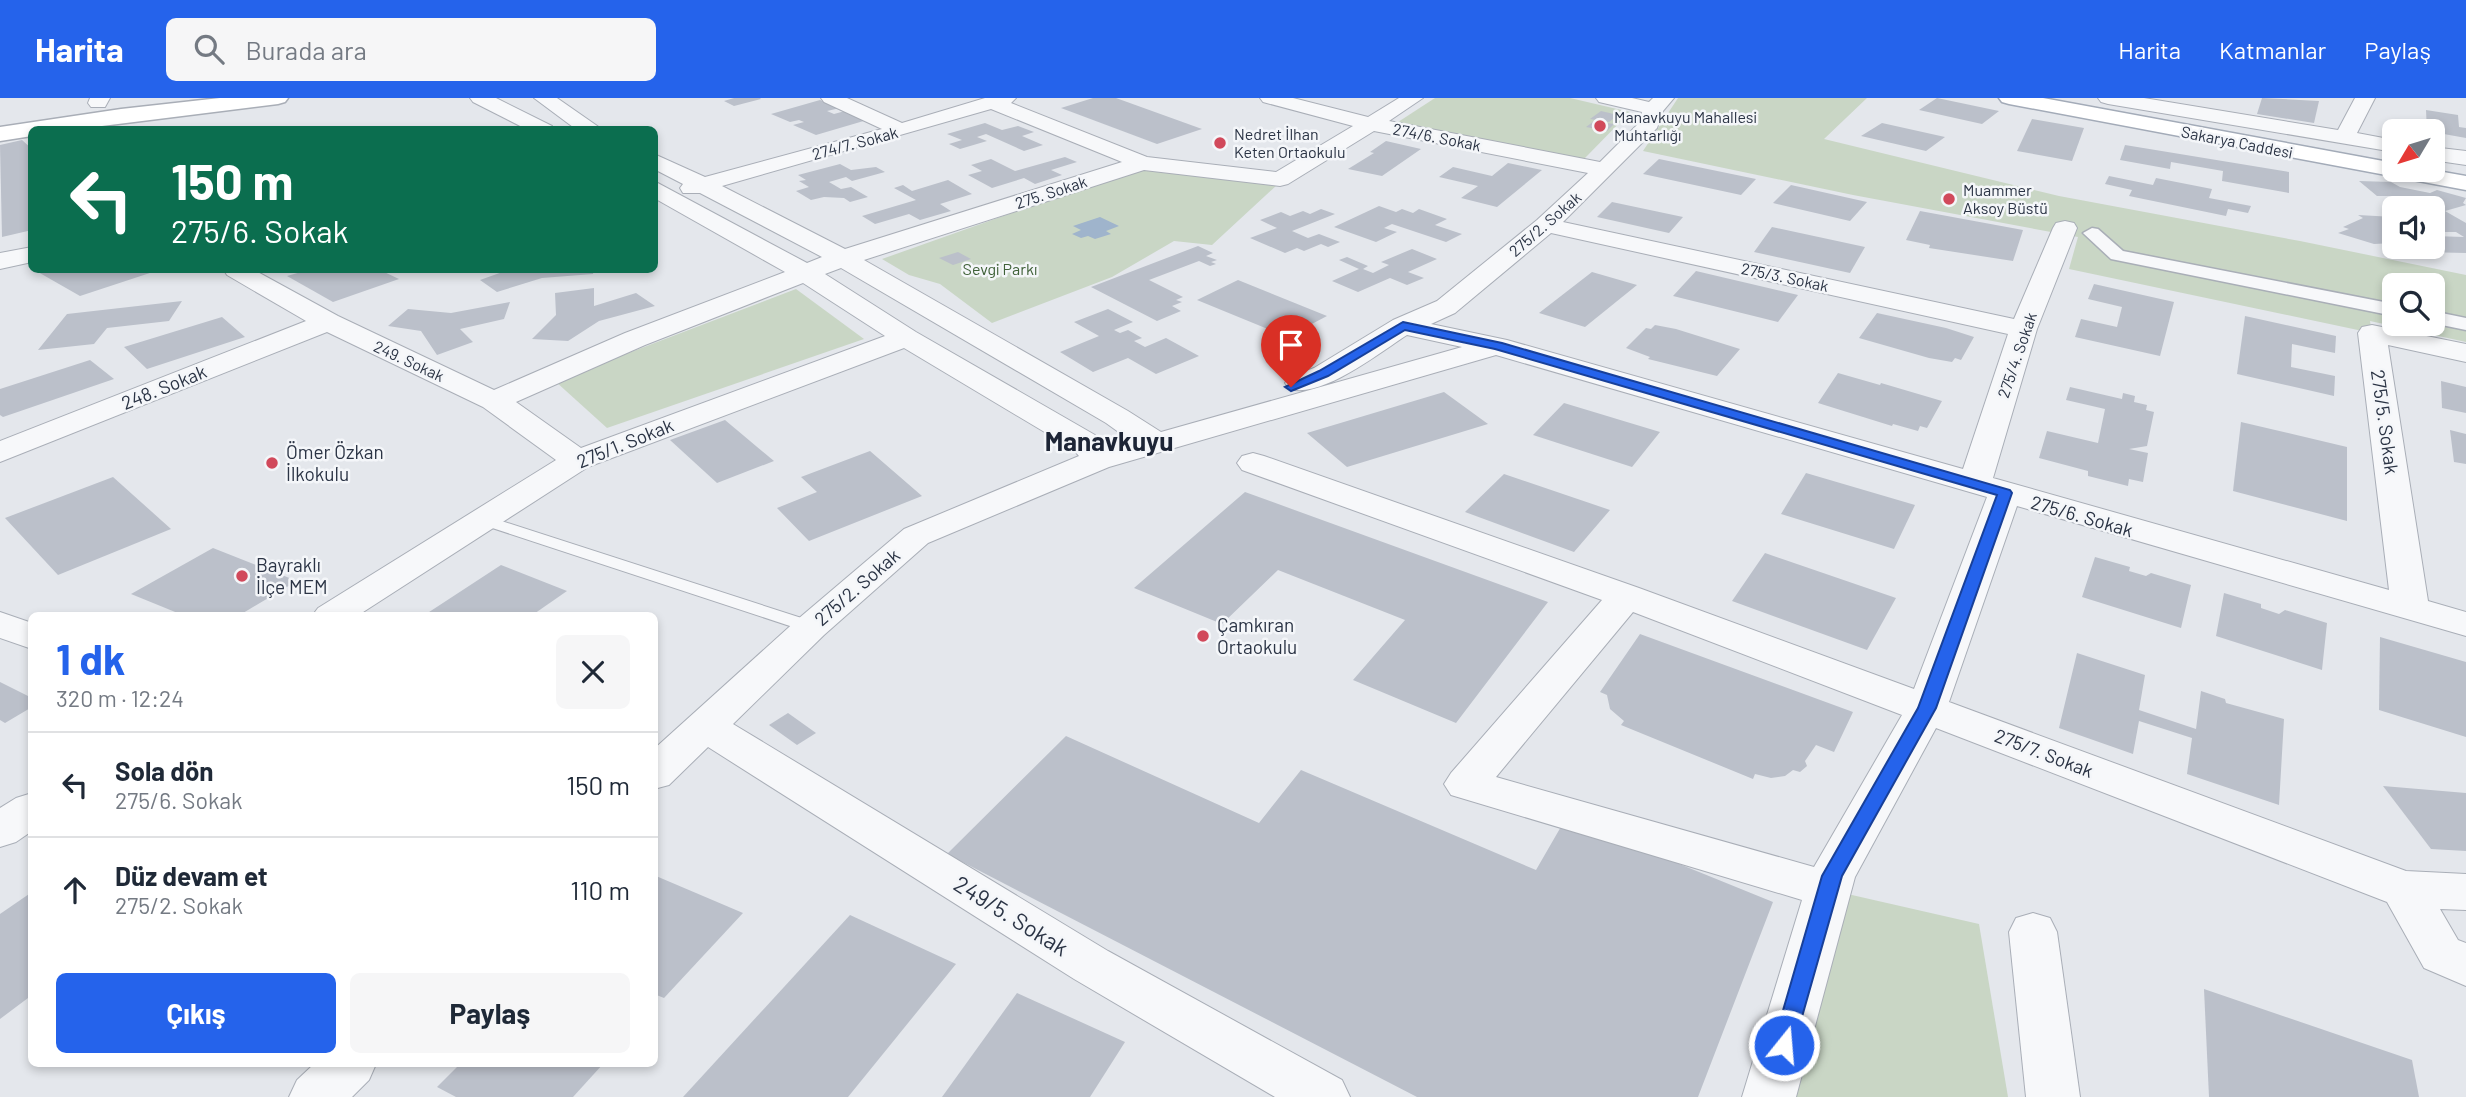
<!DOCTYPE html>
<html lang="tr">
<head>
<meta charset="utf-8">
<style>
  :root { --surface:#fff; --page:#f6f6f7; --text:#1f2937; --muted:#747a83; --line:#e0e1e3; --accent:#2563eb }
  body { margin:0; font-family:Barlow,sans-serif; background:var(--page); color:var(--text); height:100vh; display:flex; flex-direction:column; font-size:26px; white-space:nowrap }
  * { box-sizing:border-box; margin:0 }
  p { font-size:23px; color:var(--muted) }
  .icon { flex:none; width:38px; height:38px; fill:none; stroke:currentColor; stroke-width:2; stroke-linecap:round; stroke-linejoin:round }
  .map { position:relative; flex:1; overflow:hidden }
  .drawer { position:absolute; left:28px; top:514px; width:630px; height:455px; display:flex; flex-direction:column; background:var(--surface); border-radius:10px; box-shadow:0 4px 10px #0003 }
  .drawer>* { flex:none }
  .banner { position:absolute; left:28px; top:28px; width:630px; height:147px; border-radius:10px; box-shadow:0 4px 10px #0003; background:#0b6e4f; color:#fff; overflow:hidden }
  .needle { width:46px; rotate:232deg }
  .controls { position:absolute; left:2382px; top:21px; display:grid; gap:14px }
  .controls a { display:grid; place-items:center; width:63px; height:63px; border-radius:10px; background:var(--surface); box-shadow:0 4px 10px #0003; font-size:35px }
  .pin { position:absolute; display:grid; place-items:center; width:60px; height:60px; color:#fff; margin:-72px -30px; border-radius:50% 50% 50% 0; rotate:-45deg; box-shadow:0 0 7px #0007 }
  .pin .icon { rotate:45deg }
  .me { position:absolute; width:77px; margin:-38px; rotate:17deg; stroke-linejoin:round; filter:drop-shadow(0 0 5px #0008) }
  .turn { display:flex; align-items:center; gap:24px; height:147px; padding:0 28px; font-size:32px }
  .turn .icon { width:91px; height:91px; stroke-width:2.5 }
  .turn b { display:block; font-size:49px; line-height:60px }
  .round { display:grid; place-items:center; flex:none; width:74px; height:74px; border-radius:10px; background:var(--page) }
  .headline { display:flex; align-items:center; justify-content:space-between; height:119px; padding:0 28px }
  h1 { font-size:42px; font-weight:700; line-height:52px; color:var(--accent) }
  .primary-button { display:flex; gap:14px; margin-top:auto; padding:14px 28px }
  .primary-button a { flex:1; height:80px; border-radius:10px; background:var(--accent); color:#fff; font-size:28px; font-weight:700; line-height:80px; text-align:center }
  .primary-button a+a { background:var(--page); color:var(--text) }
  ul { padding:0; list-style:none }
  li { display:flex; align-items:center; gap:21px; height:105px; padding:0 28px; border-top:2px solid var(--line) }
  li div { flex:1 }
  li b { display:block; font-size:26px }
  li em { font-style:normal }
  header { display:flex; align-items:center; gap:42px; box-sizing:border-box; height:98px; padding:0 35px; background:var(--accent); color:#fff }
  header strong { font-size:33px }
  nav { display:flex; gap:38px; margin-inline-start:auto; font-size:24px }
  .search { width:490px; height:63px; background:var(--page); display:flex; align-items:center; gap:18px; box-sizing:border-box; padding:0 24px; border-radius:10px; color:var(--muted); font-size:26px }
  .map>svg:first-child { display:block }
  .green { fill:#c9d6c5; fill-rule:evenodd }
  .water { fill:#9fb4cc }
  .building { fill:#bbc0ca }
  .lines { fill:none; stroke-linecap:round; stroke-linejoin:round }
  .service-casing { stroke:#a9aeb7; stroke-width:2 }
  .pedestrian-casing { stroke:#a9aeb7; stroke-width:3 }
  .minor-casing { stroke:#a9aeb7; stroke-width:2 }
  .secondary-casing { stroke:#a9aeb7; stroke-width:3 }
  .primary-casing { stroke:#a3abb8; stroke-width:3 }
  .service { fill:#f7f8fa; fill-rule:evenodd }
  .pedestrian { fill:#f7f8fa; fill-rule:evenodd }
  .minor { fill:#f7f8fa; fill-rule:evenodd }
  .secondary { fill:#fff; fill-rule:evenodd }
  .primary { fill:#fff; fill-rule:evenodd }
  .route { fill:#2563eb; stroke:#184099; stroke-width:2 }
  .poi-dot { fill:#d1495b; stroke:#f4f6f9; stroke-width:2.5 }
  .labels { text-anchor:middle; stroke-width:5; stroke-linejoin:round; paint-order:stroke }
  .far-poi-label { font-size:16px; fill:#2b3445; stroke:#f4f6f9; text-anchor:start }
  .far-street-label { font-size:16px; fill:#2b3445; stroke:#f4f6f9 }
  .far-park-label { font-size:16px; fill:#3f6138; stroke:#f4f6f9 }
  .street-label { font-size:19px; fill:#2b3445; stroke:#f4f6f9 }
  .poi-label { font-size:19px; fill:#2b3445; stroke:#f4f6f9; text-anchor:start }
  .near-street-label { font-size:23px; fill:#2b3445; stroke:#f4f6f9 }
  .district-label { font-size:26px; font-weight:bold; fill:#1d2536; stroke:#f4f6f9 }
</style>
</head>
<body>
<header>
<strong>Harita</strong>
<div class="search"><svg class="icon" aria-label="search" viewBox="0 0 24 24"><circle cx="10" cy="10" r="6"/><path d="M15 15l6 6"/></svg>Burada ara</div>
<nav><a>Harita</a><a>Katmanlar</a><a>Paylaş</a></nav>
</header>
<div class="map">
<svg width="2466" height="999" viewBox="0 0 2466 999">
  <rect width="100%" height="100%" fill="#e4e7ec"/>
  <!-- green -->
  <g class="green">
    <polygon points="1435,0 1570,0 1630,14 1585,60 1579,60 1395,26"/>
    <path d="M1678 0H1867L1824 41 2059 98 2300 143 2466 177V244L2370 223 2372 235 2069 171 2078 139 1853 97 1643 53ZM2394 187H2432V226H2394Z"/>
    <polygon points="1144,68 1277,87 1212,147 1174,143 1112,179 992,225 940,186 909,177 882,161"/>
    <polygon points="796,191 864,241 607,330 555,283"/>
    <polygon points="1830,792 1979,826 2008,999 1782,999"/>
  </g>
  <!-- water -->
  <polygon class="water" points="1100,119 1119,128 1106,133 1111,136 1095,141 1088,138 1081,140 1072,136 1081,132 1073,128"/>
  <!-- building -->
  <g class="building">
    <polygon points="734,0 760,0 761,1 734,8 724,3"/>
    <polygon points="1093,0 1116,0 1202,31 1157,46 1061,10"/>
    <polygon points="1937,0 1999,13 1982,26 1919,12"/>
    <polygon points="2262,0 2319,3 2314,25 2257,16"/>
    <polygon points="820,2 840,10 827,13 834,16 845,13 867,22 816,37 793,27 804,24 799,22 790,24 771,16"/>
    <polygon points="2426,12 2458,17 2459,29 2466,30 2466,40 2427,33"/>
    <polygon points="1601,13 1618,17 1609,24 1590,21"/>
    <polygon points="2032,21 2084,30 2072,63 2017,53"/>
    <polygon points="1594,23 1607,25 1614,26 1607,33 1586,29"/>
    <polygon points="985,25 1002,32 1018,28 1034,34 1022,38 1043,47 1024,53 986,36 977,39 987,43 960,51 949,46 962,42 947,36"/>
    <polygon points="1882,25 1945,39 1926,53 1861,38"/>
    <polygon points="22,42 32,51 32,132 2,139 0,47"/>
    <polygon points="1386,43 1421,51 1382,78 1348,71 1374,55 1370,54"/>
    <polygon points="2125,47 2289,74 2289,95 2222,83 2223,73 2171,64 2170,71 2120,62"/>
    <polygon points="1065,59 1077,64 1051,72 1062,77 1035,86 1024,80 992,90 968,77 982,73 971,67 991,61 1015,73"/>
    <polygon points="1659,61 1756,81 1741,97 1643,76"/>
    <polygon points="1508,65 1542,72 1497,109 1461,100 1478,88 1439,79 1453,69 1492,78"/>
    <polygon points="840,66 851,72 876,69 885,74 852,83 846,79 829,84 841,91 851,89 868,99 850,104 844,100 824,99 811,102 796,93 809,89 799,83 806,82 798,77"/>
    <polygon points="2109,78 2153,87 2156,80 2212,91 2209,100 2251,108 2248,115 2228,111 2226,118 2129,98 2132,92 2105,86"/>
    <polygon points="948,82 972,96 940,106 951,113 920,122 909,116 875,126 862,118 916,102 894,90 903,87 912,93"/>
    <polygon points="2359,83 2391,84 2400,89 2430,95 2437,92 2466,100 2463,105 2466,107 2445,113 2466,125 2466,155 2421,154 2412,149 2432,149 2432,138 2464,139 2456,134 2438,134 2432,130 2432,110 2403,110 2392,103 2411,103 2403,98 2377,98"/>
    <polygon points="1791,87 1867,104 1850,123 1773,105"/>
    <polygon points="1612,104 1683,119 1669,135 1597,119"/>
    <polygon points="1379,108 1396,114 1402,111 1413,115 1419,111 1447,121 1435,127 1462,136 1446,144 1392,126 1384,130 1397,134 1376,144 1334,129"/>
    <polygon points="1321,111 1335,116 1292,133 1308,140 1319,136 1340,144 1328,149 1321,146 1304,153 1297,150 1285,155 1250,140 1277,130 1260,122 1281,114 1290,118 1303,113 1310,116"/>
    <polygon points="1920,113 2023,132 2013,163 1929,150 1930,147 1906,142"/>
    <polygon points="2358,117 2394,119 2394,145 2374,146 2338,135 2349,131 2343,129 2363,120"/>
    <polygon points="1772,129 1865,149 1850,175 1754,154"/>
    <polygon points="1198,148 1213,155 1206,158 1217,162 1211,164 1216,166 1210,168 1199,163 1149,182 1183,199 1176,202 1182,204 1172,208 1181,213 1157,223 1091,189"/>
    <polygon points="1412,151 1437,161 1408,174 1424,180 1407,187 1390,180 1358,194 1332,183 1359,171 1339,162 1347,159 1368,168 1363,171 1373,175 1389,167 1381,164"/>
    <polygon points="958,154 971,161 953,167 939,160"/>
    <polygon points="48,172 159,172 80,198 38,174"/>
    <polygon points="308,172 380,172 399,181 333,204 287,178"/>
    <polygon points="508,172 594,172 593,176 542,180 497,194 480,182"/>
    <polygon points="1696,173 1798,197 1778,224 1673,198"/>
    <polygon points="1592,174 1637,187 1585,229 1539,215"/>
    <polygon points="1238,182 1327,218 1287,239 1197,202"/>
    <polygon points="2094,186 2174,204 2160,258 2075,239 2081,221 2117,229 2122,209 2088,201"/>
    <polygon points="594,190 594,208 636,195 655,208 599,223 568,243 532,241 556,217 555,195"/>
    <polygon points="182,203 169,223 107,230 94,246 38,252 67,216"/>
    <polygon points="510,204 504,221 460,231 473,244 437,257 421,233 388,228 408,211 451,215"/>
    <polygon points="1108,211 1133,224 1114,232 1120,235 1128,232 1142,240 1134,243 1145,249 1166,240 1199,258 1156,276 1128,260 1093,274 1060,254 1099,238 1074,224"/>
    <polygon points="1877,215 1946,230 1974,239 1961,262 1955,260 1952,264 1929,260 1859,240"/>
    <polygon points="2245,218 2336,238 2335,255 2292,246 2291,269 2335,278 2334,298 2237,276"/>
    <polygon points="222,219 245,239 147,271 124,249"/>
    <polygon points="1655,227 1676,231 1740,251 1717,278 1648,261 1650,259 1626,250 1646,230 1651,231"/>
    <polygon points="90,262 114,281 3,319 0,317 0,291"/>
    <polygon points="1838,275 1880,287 1881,285 1942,303 1927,330 1920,328 1918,333 1893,326 1892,328 1818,305"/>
    <polygon points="2441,283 2466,289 2466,315 2442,310"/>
    <polygon points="2070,289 2122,301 2123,295 2135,298 2134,304 2147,307 2146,312 2154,314 2147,348 2129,351 2148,355 2143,384 2129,381 2128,388 2088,378 2088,373 2039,360 2047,333 2098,345 2105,311 2066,302"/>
    <polygon points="1444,294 1488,326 1347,369 1307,335"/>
    <polygon points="1564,305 1660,334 1632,369 1533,337"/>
    <polygon points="725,322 774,363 717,385 670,342"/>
    <polygon points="2241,324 2347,349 2347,423 2233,393"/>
    <polygon points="2450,332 2466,336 2466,366 2454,364"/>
    <polygon points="870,353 922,398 809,443 777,410 817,394 801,379"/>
    <polygon points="1806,375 1915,407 1894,451 1781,416"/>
    <polygon points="1504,376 1610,412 1574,454 1465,414"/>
    <polygon points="113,379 171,431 58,477 5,420"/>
    <polygon points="1245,394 1548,504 1456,625 1353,582 1405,522 1278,472 1222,526 1134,490"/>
    <polygon points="213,450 297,483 238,518 185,518 131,496"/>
    <polygon points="1765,455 1896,500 1867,552 1732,503"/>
    <polygon points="2095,459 2130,469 2129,473 2146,478 2151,475 2191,487 2181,530 2082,499"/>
    <polygon points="501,467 567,493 531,518 423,518"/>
    <polygon points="2224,495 2261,506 2261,510 2279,516 2285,512 2327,525 2322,572 2216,538"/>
    <polygon points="1640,536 1853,614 1834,654 1816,647 1805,663 1807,668 1800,674 1793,672 1785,678 1771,680 1755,676 1753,681 1621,627 1624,623 1610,611 1607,597 1600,594"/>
    <polygon points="2380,539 2466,564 2466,639 2379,612"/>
    <polygon points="2077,555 2145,577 2139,612 2196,631 2201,593 2225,601 2226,605 2284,621 2279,707 2187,676 2192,640 2139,623 2133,656 2059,630"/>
    <polygon points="0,584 32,600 32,609 5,625 0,622"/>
    <polygon points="788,615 816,635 797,647 769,627"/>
    <polygon points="1066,638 1259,725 1301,672 1536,772 1566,720 1773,804 1698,999 1417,999 947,756"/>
    <polygon points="2383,688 2466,695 2466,753 2431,751"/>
    <polygon points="656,778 743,815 664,900 654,896"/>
    <polygon points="32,794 32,897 0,921 0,816"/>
    <polygon points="850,817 956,866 848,999 683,999"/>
    <polygon points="2204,891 2412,962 2419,999 2209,999"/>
    <polygon points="1017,895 1125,944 1090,999 942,999"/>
    <polygon points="460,966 603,966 573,999 456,999 437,989"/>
  </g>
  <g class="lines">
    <!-- service casing -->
    <g class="service-casing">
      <polygon id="service" points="483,417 817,525 820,529 817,533 805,533 477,425 475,422 477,419"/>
    </g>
    <!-- pedestrian casing -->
    <g class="pedestrian-casing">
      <g id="pedestrian">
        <polygon points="2092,130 2098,131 2123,153 2394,206 2394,218 2111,161 2083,135"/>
        <polygon points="2432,213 2466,220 2466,232 2432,225"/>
      </g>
    </g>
    <!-- minor casing -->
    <g class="minor-casing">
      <g id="minor">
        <polygon points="90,0 110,0 105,9 91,9 88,5"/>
        <polygon points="470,0 496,0 552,28 555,32 528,32 473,4"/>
        <polygon points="534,0 557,0 603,32 577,32"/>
        <path d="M821 0H847L902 25 985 0H1016L1011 5 1147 59 1276 74 1353 28 1263 4 1260 0H1293L1368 19 1399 0H1423L1389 23 1600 64 1640 24 1642 14 1599 4 1596 0H1632L1649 4 1653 0H1674L1663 13 1657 30 1563 124 2014 221 2053 130 2056 125 2065 123 2074 125 2077 130 2037 231 1993 380 2389 492 2358 235 2362 229 2372 227 2466 246V264L2388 247 2428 503 2466 514V538L2017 408 1949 604 2406 773 2466 776V812L2440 811 2458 842 2466 845V888L2424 870 2387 804 1936 630 1855 779 1796 999H1742L1802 802 1451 697 1444 686 1451 675 1602 502 1242 372 1237 365 1242 358 1253 355 1264 358 1639 490 1914 591 1987 399 1496 257 1109 369 928 445 824 537 733 626 1108 853 1342 982 1350 999H1275L1074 881 708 649 669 687 654 691V651L798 521 904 431 1079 358 1073 351 904 250 588 369 357 518H312L318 510 556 362 483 309 327 234 0 364V343L306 223 227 177 224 172H254L338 218 494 292 625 235 785 174 654 100V83L807 165 822 159 700 95H683L680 90 683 86 654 71V56L705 79 882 31 824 4ZM991 11 1122 64 845 151 722 88ZM1374 33 1588 75 1537 122 1437 203 1393 222 1314 270 1290 279 1285 285 1290 291C1323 300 1379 255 1407 237L1462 249 1161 334 1128 313 864 162 1144 72 1280 88 1288 86ZM1551 135 2008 236 1963 371 1507 242 1431 226 1455 215ZM841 170 1106 325 1131 343 1105 350 1095 337 916 234 825 176ZM803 185 885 238 581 350 516 304 645 247ZM1633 514 1902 617 1814 769 1496 679Z"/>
        <polygon points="2098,0 2144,0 2338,32 2355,0 2375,0 2357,35 2394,42 2394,54 2108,6 2101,4"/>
        <polygon points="2432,49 2466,53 2466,67 2432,62"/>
        <polygon points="32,149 32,164 0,171 0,155"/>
        <polygon points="0,514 32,525 32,551 0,540"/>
        <polygon points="32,695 32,733 16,744 0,749 0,710 16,700"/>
        <polygon points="2033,815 2050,820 2057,834 2080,999 2026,999 2009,834 2016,820"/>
        <polygon points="314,966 376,966 369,982 352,999 289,999 297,982"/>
      </g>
    </g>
    <!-- secondary casing -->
    <g class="secondary-casing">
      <polygon id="secondary" points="220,0 288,0 285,4 278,6 70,32 32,32 32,38 0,43 0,29 121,11"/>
    </g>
    <!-- primary casing -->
    <g class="primary-casing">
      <polygon id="primary" points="1999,0 2043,0 2394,65 2394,72 2432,72 2466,78 2466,92 2009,6 2002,4"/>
    </g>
    <!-- service -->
    <use href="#service" class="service"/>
    <!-- pedestrian -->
    <use href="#pedestrian" class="pedestrian"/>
    <!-- minor -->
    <use href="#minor" class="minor"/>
    <!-- secondary -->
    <use href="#secondary" class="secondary"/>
    <!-- primary -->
    <use href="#primary" class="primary"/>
  </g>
  <!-- route -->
  <polygon class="route" points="1403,224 1502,245 2010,392 2012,395 1936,610 1842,778 1792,954 1784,957 1776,954 1773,947 1822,778 1918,610 1997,397 1495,251 1405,232 1328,278 1291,293 1285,289 1319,273"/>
  <!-- markers -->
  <g class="poi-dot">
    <circle cx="1600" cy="28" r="7"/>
    <circle cx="1220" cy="45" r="7"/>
    <circle cx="1949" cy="101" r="7"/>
    <circle cx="272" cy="365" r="7"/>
    <circle cx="242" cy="478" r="7"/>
    <circle cx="1203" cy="538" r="7"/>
  </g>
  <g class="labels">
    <!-- far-poi labels -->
    <g class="far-poi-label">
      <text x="1614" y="25">Manavkuyu Mahallesi<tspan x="1614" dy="18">Muhtarlığı</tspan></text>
      <text x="1234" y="42">Nedret İlhan<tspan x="1234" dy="18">Keten Ortaokulu</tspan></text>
      <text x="1963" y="98">Muammer<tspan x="1963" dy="18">Aksoy Büstü</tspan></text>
    </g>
    <!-- far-street labels -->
    <g class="far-street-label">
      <text transform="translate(1437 39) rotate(11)" y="6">274/6. Sokak</text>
      <text transform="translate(2237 44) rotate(11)" y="6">Sakarya Caddesi</text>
      <text transform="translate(855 45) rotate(-15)" y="6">274/7. Sokak</text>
      <text transform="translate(1051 94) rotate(-18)" y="6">275. Sokak</text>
      <text transform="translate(1545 126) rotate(-41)" y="6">275/2. Sokak</text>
      <text transform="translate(1785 179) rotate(12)" y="6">275/3. Sokak</text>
      <text transform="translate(2017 257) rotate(-71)" y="6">275/4. Sokak</text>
      <text transform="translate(409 263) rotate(25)" y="6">249. Sokak</text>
    </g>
    <!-- far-park labels -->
    <g class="far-park-label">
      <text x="1000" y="177">Sevgi Parkı</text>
    </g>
    <!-- street labels -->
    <g class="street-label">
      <text transform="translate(164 289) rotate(-22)" y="7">248. Sokak</text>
      <text transform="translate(2385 324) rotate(82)" y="7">275/5. Sokak</text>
      <text transform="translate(625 345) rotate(-22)" y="7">275/1. Sokak</text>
      <text transform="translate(2082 418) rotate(16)" y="7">275/6. Sokak</text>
      <text transform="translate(857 489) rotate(-41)" y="7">275/2. Sokak</text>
      <text transform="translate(2044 655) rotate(21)" y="7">275/7. Sokak</text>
    </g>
    <!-- poi labels -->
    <g class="poi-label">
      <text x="286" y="361">Ömer Özkan<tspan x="286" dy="22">İlkokulu</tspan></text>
      <text x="256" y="474">Bayraklı<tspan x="256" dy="22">İlçe MEM</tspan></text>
      <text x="1217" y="534">Çamkıran<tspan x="1217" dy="22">Ortaokulu</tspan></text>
    </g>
    <!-- near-street labels -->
    <g class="near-street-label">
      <text transform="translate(1011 818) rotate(32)" y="8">249/5. Sokak</text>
    </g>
    <!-- district labels -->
    <g class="district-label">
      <text x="1109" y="353">Manavkuyu</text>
    </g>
  </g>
</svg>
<div class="controls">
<a><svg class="needle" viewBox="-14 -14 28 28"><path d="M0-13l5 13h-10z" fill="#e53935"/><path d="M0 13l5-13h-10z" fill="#747a83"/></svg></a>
<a><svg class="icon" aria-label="sound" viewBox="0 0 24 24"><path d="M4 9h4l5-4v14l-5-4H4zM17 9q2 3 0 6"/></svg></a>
<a><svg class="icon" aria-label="search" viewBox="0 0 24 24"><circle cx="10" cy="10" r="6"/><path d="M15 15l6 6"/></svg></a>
</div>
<div class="pin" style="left:1291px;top:289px;background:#d93025"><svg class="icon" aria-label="arrive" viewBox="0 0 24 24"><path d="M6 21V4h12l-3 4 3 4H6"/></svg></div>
<svg class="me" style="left:1784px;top:947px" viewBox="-20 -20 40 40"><circle r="17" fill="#2563eb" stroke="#fff" stroke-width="3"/><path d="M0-11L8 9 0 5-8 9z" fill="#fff"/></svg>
<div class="banner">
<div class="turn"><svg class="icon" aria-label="left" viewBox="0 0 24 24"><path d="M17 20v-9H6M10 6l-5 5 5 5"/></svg><div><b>150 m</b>275/6. Sokak</div></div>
</div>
<section class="drawer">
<div class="headline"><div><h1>1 dk</h1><p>320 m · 12:24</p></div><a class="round"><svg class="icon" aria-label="close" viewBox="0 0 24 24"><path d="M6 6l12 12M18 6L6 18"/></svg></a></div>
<ul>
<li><svg class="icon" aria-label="left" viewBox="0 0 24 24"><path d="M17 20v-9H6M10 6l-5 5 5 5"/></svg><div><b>Sola dön</b><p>275/6. Sokak</p></div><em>150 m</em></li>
<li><svg class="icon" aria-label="ahead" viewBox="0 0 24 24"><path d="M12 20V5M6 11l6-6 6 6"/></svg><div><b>Düz devam et</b><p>275/2. Sokak</p></div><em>110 m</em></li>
</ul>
<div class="primary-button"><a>Çıkış</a><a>Paylaş</a></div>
</section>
</div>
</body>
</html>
